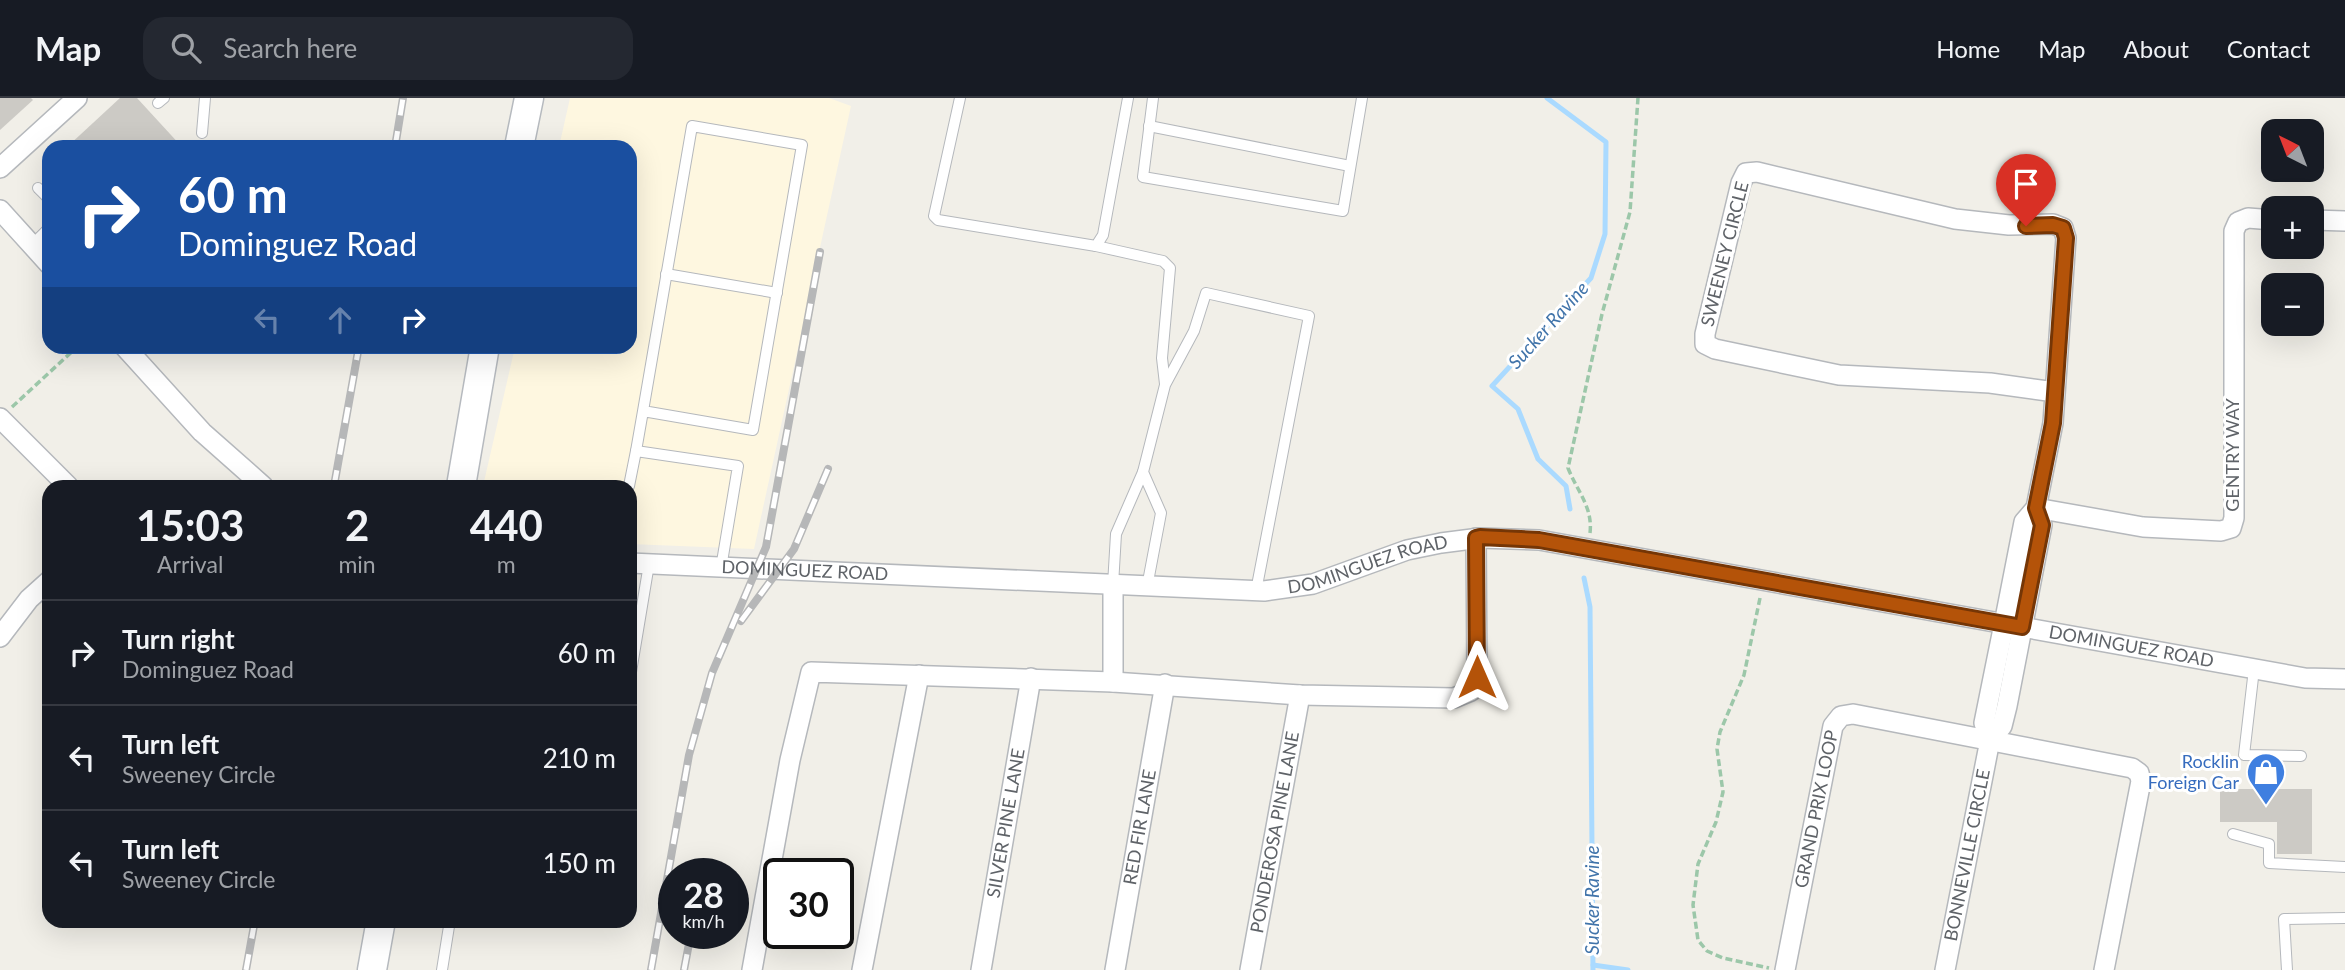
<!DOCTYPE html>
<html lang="en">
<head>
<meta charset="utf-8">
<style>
  :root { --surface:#171b24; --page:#242831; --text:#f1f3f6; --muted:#9ea1a6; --line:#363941 }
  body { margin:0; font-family:Lato,sans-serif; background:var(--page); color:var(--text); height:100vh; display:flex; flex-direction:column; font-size:26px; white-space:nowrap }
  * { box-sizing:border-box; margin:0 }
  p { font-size:23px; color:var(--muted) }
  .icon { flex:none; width:38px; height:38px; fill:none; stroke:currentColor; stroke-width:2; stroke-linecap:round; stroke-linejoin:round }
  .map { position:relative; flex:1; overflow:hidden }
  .details { position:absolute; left:42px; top:382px; width:595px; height:448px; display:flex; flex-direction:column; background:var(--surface); border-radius:21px; box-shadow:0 7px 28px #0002 }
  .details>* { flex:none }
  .top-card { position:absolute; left:42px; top:42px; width:595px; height:214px; border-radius:21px; box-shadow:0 7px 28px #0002; background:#1a4fa0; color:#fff; overflow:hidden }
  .needle { width:46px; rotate:318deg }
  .tools { position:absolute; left:2261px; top:21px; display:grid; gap:14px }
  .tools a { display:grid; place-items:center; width:63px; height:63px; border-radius:14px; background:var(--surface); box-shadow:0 7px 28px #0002; font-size:35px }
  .speed { position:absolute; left:658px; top:760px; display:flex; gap:14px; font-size:35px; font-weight:700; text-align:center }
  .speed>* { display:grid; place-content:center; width:91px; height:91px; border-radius:50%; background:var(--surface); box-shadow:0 7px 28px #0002; line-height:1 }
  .speed small { font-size:18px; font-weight:400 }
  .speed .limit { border:4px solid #111; border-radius:10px; background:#fff; color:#111 }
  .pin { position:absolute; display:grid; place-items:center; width:60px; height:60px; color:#fff; margin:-72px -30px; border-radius:50% 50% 50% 0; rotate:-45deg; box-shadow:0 0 7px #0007 }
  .pin .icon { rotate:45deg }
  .me { position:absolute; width:77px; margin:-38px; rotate:0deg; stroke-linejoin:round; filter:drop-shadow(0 0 5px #0008) }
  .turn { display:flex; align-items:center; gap:24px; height:147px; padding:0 21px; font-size:32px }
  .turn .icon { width:91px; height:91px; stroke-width:2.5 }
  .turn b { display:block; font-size:49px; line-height:60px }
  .lanes { display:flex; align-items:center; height:66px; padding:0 21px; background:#0003; justify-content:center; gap:35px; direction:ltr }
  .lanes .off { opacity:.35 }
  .eta { display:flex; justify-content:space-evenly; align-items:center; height:119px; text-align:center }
  .eta b { font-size:42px; font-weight:700; line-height:49px }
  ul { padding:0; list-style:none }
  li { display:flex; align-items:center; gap:21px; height:105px; padding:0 21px; border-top:2px solid var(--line) }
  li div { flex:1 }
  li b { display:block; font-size:26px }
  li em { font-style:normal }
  header { display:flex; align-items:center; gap:42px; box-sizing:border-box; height:98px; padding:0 35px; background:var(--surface); border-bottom:2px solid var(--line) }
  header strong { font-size:33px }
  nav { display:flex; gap:38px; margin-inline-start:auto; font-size:24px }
  .search { width:490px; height:63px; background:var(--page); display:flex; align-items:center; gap:18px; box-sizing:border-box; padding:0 24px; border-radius:21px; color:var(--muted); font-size:26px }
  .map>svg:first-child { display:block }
  .commercial { fill:#fef7e0 }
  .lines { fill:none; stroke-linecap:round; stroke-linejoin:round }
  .stream { stroke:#aadaff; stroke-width:5 }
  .building { fill:#cccac5 }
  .service-casing { stroke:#b5b8bc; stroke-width:12 }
  .minor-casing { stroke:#b5b8bc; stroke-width:22 }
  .secondary-casing { stroke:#b6babf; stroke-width:31 }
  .path { stroke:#9cc7a9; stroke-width:3.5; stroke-dasharray:7 3.5; stroke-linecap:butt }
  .service { stroke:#fff; stroke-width:10 }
  .minor { stroke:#fff; stroke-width:19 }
  .secondary { stroke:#fff; stroke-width:28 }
  .rail-casing { stroke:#b6b7b8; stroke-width:8 }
  .rail { stroke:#fff; stroke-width:5; stroke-dasharray:16; stroke-linecap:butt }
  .route-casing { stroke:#753606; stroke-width:18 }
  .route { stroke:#b45309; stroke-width:12 }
  .labels { text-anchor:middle; stroke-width:6; stroke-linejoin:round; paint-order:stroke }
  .street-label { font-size:18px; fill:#5f6368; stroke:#fff }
  .shop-label { font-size:18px; fill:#366cbe; stroke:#fff; text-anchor:end }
  .water-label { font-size:19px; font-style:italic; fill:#4174aa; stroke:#fff }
</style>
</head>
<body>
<header>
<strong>Map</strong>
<div class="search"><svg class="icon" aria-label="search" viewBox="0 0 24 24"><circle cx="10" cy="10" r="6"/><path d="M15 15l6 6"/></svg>Search here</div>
<nav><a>Home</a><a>Map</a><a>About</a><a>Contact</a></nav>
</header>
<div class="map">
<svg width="2345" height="872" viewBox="0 0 2345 872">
  <rect width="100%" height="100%" fill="#f1efe8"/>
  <!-- commercial -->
  <polygon class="commercial" points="570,0 829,0 851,8 754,451 630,446 630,388 483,388 515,249 630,248 630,49 559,49"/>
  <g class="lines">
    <!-- stream -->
    <g class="stream">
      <polyline points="1547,0 1606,44 1605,136 1591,180 1492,288 1518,311 1538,361 1566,388 1570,411"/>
      <polyline points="1584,480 1590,509 1593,872"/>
      <polyline points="1593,867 1628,872"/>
    </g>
  </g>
  <!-- building -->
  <g class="building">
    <polygon points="0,0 31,0 33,2 0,32"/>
    <polygon points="120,0 137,0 182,49 67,49"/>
    <polygon points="2220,691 2312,691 2312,756 2277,756 2277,724 2220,724"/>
  </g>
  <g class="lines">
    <!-- service casing -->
    <g class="service-casing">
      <g id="service">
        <polyline points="960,0 934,118 938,122 1096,148 1103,137 1128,0"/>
        <polyline points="1153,0 1143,79 1343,113 1362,0"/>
        <polyline points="158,5 164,0"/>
        <polyline points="1149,28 1350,68"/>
        <polyline points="202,35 205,0"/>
        <polyline points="38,90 49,101"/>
        <polyline points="32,147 49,130"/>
        <polyline points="1096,148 1163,163 1170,170 1162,260 1165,286"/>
        <polyline points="666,176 777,195"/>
        <polyline points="636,353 643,313 692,28 802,47 753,332 643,313"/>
        <polyline points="629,388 636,353 738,368 721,470"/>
        <polyline points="1113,487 1116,436 1143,374"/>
        <polyline points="1147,489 1161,415 1143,374 1165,287 1194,233 1206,195 1309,218 1256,493"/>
        <polyline points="2254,571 2244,657 2301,658"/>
        <polyline points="630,580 649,466"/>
        <polyline points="2233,736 2269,746 2269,765 2345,769"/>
        <polyline points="442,872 450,822"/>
        <polyline points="2287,872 2284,821 2345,820"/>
      </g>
    </g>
    <!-- minor casing -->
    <g class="minor-casing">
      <g id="minor">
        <polyline points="0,70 77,0"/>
        <polyline points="0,112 49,166"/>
        <polyline points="2312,122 2345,123"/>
        <polyline points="124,248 202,334 263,388"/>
        <polyline points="0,320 68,388"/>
        <polyline points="2036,410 2143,429 2221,433 2231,430 2234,420 2234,133 2238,124 2248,120 2273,122"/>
        <path id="s1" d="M630 465 1264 493 1313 486 1407 452 1441 445 1480 440 1539 442 2305 580 2345 581"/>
        <polyline points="0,539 29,501 49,483"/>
        <polyline points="1113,584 1113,487"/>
        <polyline points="1990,642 2002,628 2007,608 2042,427 2036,410"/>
        <polyline points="752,872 790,662 811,574 1113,584 1300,597 1454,600 1471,593 1477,579 1476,440"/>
        <polyline points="862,872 919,577"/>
        <path id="s2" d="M981 872 1031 580"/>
        <path id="s3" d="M1115 872 1165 586"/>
        <path id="s4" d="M1250 872 1300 597"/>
        <path id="s5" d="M1785 872 1833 628 1841 618 1853 616 2132 670 2139 675 2141 683 2104 872"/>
        <path id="s6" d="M1945 872 1990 642 1984 625 2004 526 2024 424 2036 410 2053 325 2066 140 2063 130 2053 126 2009 127 1955 121 1757 74 1746 75 1741 85 1705 236V246L1715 251 1839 277 1990 285 2055 294"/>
      </g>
    </g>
    <!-- secondary casing -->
    <g class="secondary-casing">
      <g id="secondary">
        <polyline points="519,49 529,0"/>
        <polyline points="461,388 485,248"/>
        <polyline points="372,872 381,822"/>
      </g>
    </g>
    <!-- path -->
    <g class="path">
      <polyline points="12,309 78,248"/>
      <path d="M1590 435C1593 409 1577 393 1568 370L1602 216 1630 114 1638 0"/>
      <polyline points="1760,500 1744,577 1720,634 1717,651 1723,694 1716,724 1698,766 1693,807 1698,842 1707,853 1723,860 1769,870"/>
    </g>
    <!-- service -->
    <use href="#service" class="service"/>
    <!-- minor -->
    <use href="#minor" class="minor"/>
    <!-- secondary -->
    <use href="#secondary" class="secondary"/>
    <!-- rail casing -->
    <g class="rail-casing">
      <g id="rail">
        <polyline points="395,49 403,0"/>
        <polyline points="334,388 359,248"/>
        <polyline points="741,523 794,451 828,371"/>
        <polyline points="246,872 255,822"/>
        <polyline points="651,872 689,657 712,575 766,449 820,154"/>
        <polyline points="684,872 691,835"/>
      </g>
    </g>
    <!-- rail -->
    <use href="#rail" class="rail"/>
  </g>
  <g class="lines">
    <!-- route casing -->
    <g class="route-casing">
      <polyline id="route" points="1477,579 1476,440 1480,439 1539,442 2022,529 2042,427 2036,410 2053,325 2066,140 2063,130 2053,127 2026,128"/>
    </g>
    <!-- route -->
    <use href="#route" class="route"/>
  </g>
  <!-- icons -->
  <defs>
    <g id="shop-pin" transform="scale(2.0125)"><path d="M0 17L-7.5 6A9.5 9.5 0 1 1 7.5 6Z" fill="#3f7fe0" stroke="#fff"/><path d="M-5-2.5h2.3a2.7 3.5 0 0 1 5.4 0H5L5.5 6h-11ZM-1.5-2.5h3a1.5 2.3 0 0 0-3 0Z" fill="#fff"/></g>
  </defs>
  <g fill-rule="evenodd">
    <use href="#shop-pin" x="2266" y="674"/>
  </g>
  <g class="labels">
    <!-- street labels -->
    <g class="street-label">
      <text transform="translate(1725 156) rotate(-76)" y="6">SWEENEY CIRCLE</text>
      <text transform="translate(2233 357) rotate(-90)" y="6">GENTRY WAY</text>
      <text dy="6" stroke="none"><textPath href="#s1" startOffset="742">DOMINGUEZ ROAD</textPath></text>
      <text dy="6" stroke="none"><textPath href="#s1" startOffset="175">DOMINGUEZ ROAD</textPath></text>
      <text dy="6" stroke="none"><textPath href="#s1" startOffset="1519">DOMINGUEZ ROAD</textPath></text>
      <text dy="6" stroke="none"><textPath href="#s5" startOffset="164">GRAND PRIX LOOP</textPath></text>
      <text dy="6" stroke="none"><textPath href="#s2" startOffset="149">SILVER PINE LANE</textPath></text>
      <text dy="6" stroke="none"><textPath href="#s3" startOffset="145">RED FIR LANE</textPath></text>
      <text dy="6" stroke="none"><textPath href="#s4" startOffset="140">PONDEROSA PINE LANE</textPath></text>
      <text dy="6" stroke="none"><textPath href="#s6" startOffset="117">BONNEVILLE CIRCLE</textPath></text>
    </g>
    <!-- shop labels -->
    <g class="shop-label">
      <text x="2239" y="670">Rocklin<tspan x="2239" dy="21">Foreign Car</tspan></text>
    </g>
    <!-- water labels -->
    <g class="water-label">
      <text transform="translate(1548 227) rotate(-48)" y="7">Sucker Ravine</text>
      <text transform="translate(1592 802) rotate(-90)" y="7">Sucker Ravine</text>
    </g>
  </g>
</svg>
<div class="tools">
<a><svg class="needle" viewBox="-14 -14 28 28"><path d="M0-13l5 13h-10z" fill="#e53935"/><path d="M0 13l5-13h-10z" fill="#9ea1a6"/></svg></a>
<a>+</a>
<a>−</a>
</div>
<div class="speed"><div>28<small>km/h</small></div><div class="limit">30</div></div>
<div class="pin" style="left:2026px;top:128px;background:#d93025"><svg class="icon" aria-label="arrive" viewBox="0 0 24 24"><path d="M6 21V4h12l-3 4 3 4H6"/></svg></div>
<svg class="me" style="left:1477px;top:579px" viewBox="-20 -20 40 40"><path d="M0-17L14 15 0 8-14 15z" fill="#b45309" stroke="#fff" stroke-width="4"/></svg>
<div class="top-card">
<div class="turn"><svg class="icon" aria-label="right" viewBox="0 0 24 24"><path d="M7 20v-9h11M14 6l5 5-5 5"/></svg><div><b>60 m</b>Dominguez Road</div></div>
<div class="lanes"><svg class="icon off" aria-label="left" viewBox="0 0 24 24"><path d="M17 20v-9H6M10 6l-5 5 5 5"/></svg><svg class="icon off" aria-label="ahead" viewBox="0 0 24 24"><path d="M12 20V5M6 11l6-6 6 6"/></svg><svg class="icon" aria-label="right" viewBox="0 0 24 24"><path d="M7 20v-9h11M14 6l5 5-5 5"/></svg></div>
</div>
<section class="details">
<div class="eta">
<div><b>15:03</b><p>Arrival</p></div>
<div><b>2</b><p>min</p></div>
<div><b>440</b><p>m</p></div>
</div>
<ul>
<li><svg class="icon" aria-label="right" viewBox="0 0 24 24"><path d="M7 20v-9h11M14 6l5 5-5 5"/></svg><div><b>Turn right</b><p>Dominguez Road</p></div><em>60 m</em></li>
<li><svg class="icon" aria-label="left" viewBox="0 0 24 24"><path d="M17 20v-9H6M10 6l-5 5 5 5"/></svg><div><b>Turn left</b><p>Sweeney Circle</p></div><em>210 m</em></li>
<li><svg class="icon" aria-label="left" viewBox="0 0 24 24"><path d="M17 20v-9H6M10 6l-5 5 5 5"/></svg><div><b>Turn left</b><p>Sweeney Circle</p></div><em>150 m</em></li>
</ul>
</section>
</div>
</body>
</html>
